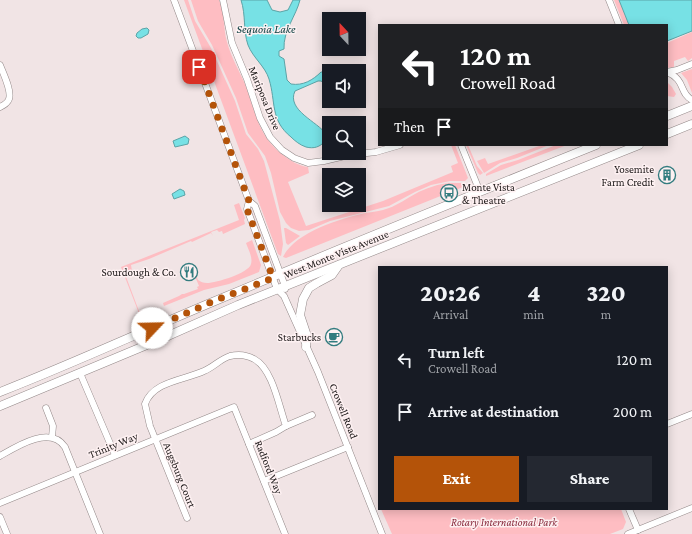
<!DOCTYPE html>
<html lang="en">
<head>
<meta charset="utf-8">
<style>
  :root { --surface:#171b24; --page:#242831; --text:#f1f3f6; --muted:#9ea1a6; --accent:#b45309 }
  body { margin:0; font-family:"Crimson Pro",serif; background:var(--page); color:var(--text); height:100vh; display:flex; flex-direction:column; font-size:15px; white-space:nowrap }
  * { box-sizing:border-box; margin:0 }
  p { font-size:13px; color:var(--muted) }
  .icon { flex:none; width:22px; height:22px; fill:none; stroke:currentColor; stroke-width:2; stroke-linecap:round; stroke-linejoin:round }
  .map { position:relative; flex:1; overflow:hidden }
  .drawer { position:absolute; left:378px; top:266px; width:290px; height:244px; display:flex; flex-direction:column; background:var(--surface); border-radius:0px; box-shadow:0 2px 10px #0003 }
  .drawer>* { flex:none }
  .banner { position:absolute; left:378px; top:24px; width:290px; height:122px; border-radius:0px; box-shadow:0 2px 10px #0003; background:#202124; color:#fff; overflow:hidden }
  .needle { width:26px; rotate:338deg }
  .controls { position:absolute; left:322px; top:12px; display:grid; gap:8px }
  .controls a { display:grid; place-items:center; width:44px; height:44px; border-radius:0px; background:var(--surface); box-shadow:0 2px 10px #0003; font-size:20px }
  .pin { position:absolute; display:grid; place-items:center; width:34px; height:34px; color:#fff; margin:-17px; border-radius:8px; box-shadow:0 2px 6px #0006 }
  .me { position:absolute; width:44px; margin:-22px; rotate:66deg; stroke-linejoin:round; filter:drop-shadow(0 0 3px #0008) }
  .turn { display:flex; align-items:center; gap:14px; height:84px; padding:0 16px; font-size:18px }
  .turn .icon { width:52px; height:52px; stroke-width:2.5 }
  .turn b { display:block; font-size:28px; line-height:34px }
  .then { display:flex; align-items:center; height:38px; padding:0 16px; background:#0003; gap:8px; font-size:15px }
  .eta { display:flex; justify-content:space-evenly; align-items:center; height:68px; text-align:center }
  .eta b { font-size:24px; font-weight:800; line-height:28px }
  .action { display:flex; gap:8px; margin-top:auto; padding:8px 16px }
  .action a { flex:1; height:46px; border-radius:0px; background:var(--accent); color:#fff; font-size:16px; font-weight:800; line-height:46px; text-align:center }
  .action a+a { background:var(--page); color:var(--text) }
  ul { padding:0; list-style:none }
  li { display:flex; align-items:center; gap:12px; height:52px; padding:0 16px }
  li div { flex:1 }
  li b { display:block; font-size:15px }
  li em { font-style:normal }
  .map>svg:first-child { display:block }
  .green { fill:#febdc2 }
  .water { fill:#77e1e5; stroke:#5ba4a7 }
  .lines { fill:none; stroke-linecap:round; stroke-linejoin:round }
  .street-casing { stroke:#938888; stroke-width:7 }
  .secondary-casing { stroke:#938888; stroke-width:9 }
  .street { stroke:#fff; stroke-width:6 }
  .secondary { stroke:#fff; stroke-width:8 }
  .route { stroke:#b45309; stroke-width:7; stroke-dasharray:0 12.6 }
  .labels { text-anchor:middle; stroke-width:3; stroke-linejoin:round; paint-order:stroke }
  .street-label { font-size:11px; fill:#1a1616; stroke:#fef1f2 }
  .poi-label { font-size:11px; fill:#1a1616; stroke:#fef1f2; text-anchor:end }
  .park-label { font-size:11px; font-style:italic; fill:#892a3c; stroke:#fef1f2 }
  .water-label { font-size:12px; font-style:italic; fill:#0e4042; stroke:#fef1f2 }
</style>
</head>
<body>
<div class="map">
<svg width="692" height="534" viewBox="0 0 692 534">
  <rect width="100%" height="100%" fill="#f1e4e5"/>
  <!-- green -->
  <g class="green">
    <polygon points="184,0 188,0 195,21 211,48 235,101 246,134 258,149 264,161 280,221 283,244 281,256 278,254"/>
    <path d="M191 0H219C225 13 223 28 227 42 231 57 239 70 245 84 256 112 257 135 283 155 291 161 299 166 308 167L309 173 288 182 306 226 383 201 453 172 451 166 458 163 451 145H455L468 178 465 181H450L431 185 415 192 389 206 330 221 309 230 299 231 291 228 286 223 280 212 271 173 265 156 248 133 236 98 212 45 198 21Z"/>
    <polygon points="614,0 619,0 629,25 624,25"/>
    <polygon points="692,32 692,58 688,61 685,57 674,61 674,67 667,68 667,43"/>
    <polygon points="692,69 692,93 687,80 681,73"/>
    <polygon points="667,82 672,87 676,94 674,97 667,96"/>
    <polygon points="466,145 468,145 477,166 483,173 480,175 478,173"/>
    <polygon points="542,145 549,145 517,158 500,163 484,173 477,161 485,158 488,164"/>
    <polygon points="556,145 567,145 486,176 486,174 501,165 518,160"/>
    <path d="M450 183H464L463 187 286 258 283 257C295 232 340 219 365 213 373 212 381 211 389 208 398 205 407 198 415 194 426 188 438 184 450 183Z"/>
    <polygon points="239,203 245,218 244,220 245,224 223,234 222,231 219,232 217,230 211,232 213,236 211,233 192,242 191,241 149,259 131,265 132,271 125,274 139,311 146,310 147,313 140,316 121,267 239,220 234,205"/>
    <polygon points="284,228 286,228 300,236 288,245 286,243"/>
    <path d="M252 240 261 265 259 272 229 284 204 290 164 306 163 303 179 296 182 294H184L198 289 197 287 199 286 192 269 193 268 198 280C201 282 203 283 207 283 216 283 249 273 251 264 253 257 248 249 246 243Z"/>
    <polygon points="381,509 621,509 626,522 623,529 610,534 392,534"/>
  </g>
  <!-- water -->
  <g class="water">
    <path d="M241 0H267L272 10 280 12 288 10 293 0H300C296 16 283 31 284 49L279 51V56L284 59 287 80 291 84C303 86 313 80 321 72H329V86L321 81H318L295 91C286 110 318 122 326 134L325 141C320 147 314 149 306 147 300 145 295 141 291 137 270 120 276 102 269 79 265 66 253 58 248 45 243 31 246 15 241 0Z"/>
    <polygon points="619,0 692,0 692,31 667,41 667,25 629,25"/>
    <polygon points="147,28 149,30 148,34 141,38 138,38 136,36 137,33 142,29"/>
    <polygon points="185,136 189,139 188,144 175,147 173,141"/>
    <polygon points="180,189 184,191 185,195 174,199 172,194"/>
  </g>
  <g class="lines">
    <!-- street casing -->
    <g class="street-casing">
      <g id="street">
        <polyline points="174,0 249,201 255,206 285,286 285,289"/>
        <polyline points="223,0 232,43 247,79 260,118 270,137 282,150 294,158 308,163 324,161 349,155 376,152 400,145"/>
        <polyline points="609,0 619,25"/>
        <path d="M0 65C3 73 12 91 9 99 8 103 4 105 0 107"/>
        <path d="M667 72C686 80 679 93 692 100"/>
        <polyline points="667,72 677,70 692,64"/>
        <polyline points="461,145 480,192"/>
        <polyline points="249,201 247,209 277,289 284,296 318,372 382,534"/>
        <polyline points="80,373 115,455"/>
        <polyline points="46,408 53,426 52,437"/>
        <polyline points="667,424 692,414"/>
        <polyline points="286,426 312,415"/>
        <path d="M0 456C17 446 50 425 65 447L100 534"/>
        <polyline points="264,481 348,447"/>
        <polyline points="0,503 234,407 285,534"/>
        <polyline points="629,509 638,530"/>
        <polyline points="0,517 7,534"/>
        <path d="M187 518 150 426 145 404C153 381 185 380 204 371 214 367 220 359 230 356 238 354 247 355 254 359 273 369 279 407 286 426L276 432 249 444"/>
        <polyline points="628,534 692,508"/>
      </g>
    </g>
    <!-- secondary casing -->
    <g class="secondary-casing">
      <g id="secondary">
        <polyline points="667,116 692,106"/>
        <polyline points="667,134 692,124"/>
        <polyline points="306,347 307,336 300,315 303,299 309,288 317,283 332,275 339,265"/>
        <path d="M0 392C72 364 143 331 215 301 341 248 469 196 596 145"/>
        <polyline points="0,406 161,339 238,305 639,145"/>
      </g>
    </g>
    <!-- street -->
    <use href="#street" class="street"/>
    <!-- secondary -->
    <use href="#secondary" class="secondary"/>
  </g>
  <g class="lines">
    <!-- route -->
    <polyline class="route" points="152,328 214,301 273,278 247,209 249,201 199,67"/>
  </g>
  <!-- icons -->
  <defs>
    <g id="building-ring" transform="scale(0.9)"><circle r="9.5" fill="#fef1f2" stroke="#337c7f" stroke-width="1.5"/><path d="M-4-6H4V6H1V3H-1V6H-4ZM-2.5-4.3h1.7v1.8h-1.7ZM.8-4.3h1.7v1.8H.8ZM-2.5-1h1.7V.8h-1.7ZM.8-1h1.7V.8H.8Z" fill="#337c7f"/></g>
    <g id="bus-ring" transform="scale(0.9)"><circle r="9.5" fill="#fef1f2" stroke="#337c7f" stroke-width="1.5"/><path d="M-5-6H5V4H4V6H2V4H-2V6H-4V4H-5ZM-3.5-4V0h7V-4ZM-3.5 1.2v1.5H-2V1.2ZM2 1.2v1.5H3.5V1.2Z" fill="#337c7f"/></g>
    <g id="restaurant-ring" transform="scale(0.9)"><circle r="9.5" fill="#fef1f2" stroke="#337c7f" stroke-width="1.5"/><path d="M-5-6h1v4h1v-4h1v4h1v-4h1v5L-1.5 .5V6h-2V.5L-5-1ZM5-6V6H3V1.5H1.5Q1.5-4 5-6Z" fill="#337c7f"/></g>
    <g id="cafe-ring" transform="scale(0.9)"><circle r="9.5" fill="#fef1f2" stroke="#337c7f" stroke-width="1.5"/><path d="M-5.5-4.5H6V0H3Q3 3.5 0 3.5H-2.5Q-5.5 3.5-5.5 0ZM3-3.2v2h1.7v-2ZM-6 4.5H4V6H-6Z" fill="#337c7f"/></g>
  </defs>
  <g fill-rule="evenodd">
    <use href="#building-ring" x="667" y="175"/>
    <use href="#bus-ring" x="449" y="193"/>
    <use href="#restaurant-ring" x="189" y="272"/>
    <use href="#cafe-ring" x="334" y="337"/>
  </g>
  <g class="labels">
    <!-- street labels -->
    <g class="street-label">
      <text transform="translate(265 98) rotate(68)" y="4">Mariposa Drive</text>
      <text transform="translate(336 254) rotate(-22)" y="4">West Monte Vista Avenue</text>
      <text transform="translate(344 411) rotate(68)" y="4">Crowell Road</text>
      <text transform="translate(113 445) rotate(-22)" y="4">Trinity Way</text>
      <text transform="translate(269 467) rotate(68)" y="4">Radford Way</text>
      <text transform="translate(180 475) rotate(68)" y="4">Augsburg Court</text>
    </g>
    <!-- poi labels -->
    <g class="poi-label">
      <text x="654" y="173">Yosemite<tspan x="654" dy="13">Farm Credit</tspan></text>
      <text x="462" y="191" text-anchor="start">Monte Vista<tspan x="462" dy="13">&amp; Theatre</tspan></text>
      <text x="176" y="276">Sourdough &amp; Co.</text>
      <text x="321" y="341">Starbucks</text>
    </g>
    <!-- park labels -->
    <g class="park-label">
      <text x="504" y="526">Rotary International Park</text>
    </g>
    <!-- water labels -->
    <g class="water-label">
      <text x="266" y="33">Sequoia Lake</text>
    </g>
  </g>
</svg>
<div class="controls">
<a><svg class="needle" viewBox="-14 -14 28 28"><path d="M0-13l5 13h-10z" fill="#e53935"/><path d="M0 13l5-13h-10z" fill="#9ea1a6"/></svg></a>
<a><svg class="icon" aria-label="sound" viewBox="0 0 24 24"><path d="M4 9h4l5-4v14l-5-4H4zM17 9q2 3 0 6"/></svg></a>
<a><svg class="icon" aria-label="search" viewBox="0 0 24 24"><circle cx="10" cy="10" r="6"/><path d="M15 15l6 6"/></svg></a>
<a><svg class="icon" aria-label="layers" viewBox="0 0 24 24"><path d="M12 4l9 5-9 5-9-5zM3 14l9 5 9-5"/></svg></a>
</div>
<div class="pin" style="left:199px;top:67px;background:#d93025"><svg class="icon" aria-label="arrive" viewBox="0 0 24 24"><path d="M6 21V4h12l-3 4 3 4H6"/></svg></div>
<svg class="me" style="left:152px;top:328px" viewBox="-20 -20 40 40"><circle r="19" fill="#fff"/><path d="M0-13L10 11 0 6-10 11z" fill="#b45309"/></svg>
<div class="banner">
<div class="turn"><svg class="icon" aria-label="left" viewBox="0 0 24 24"><path d="M17 20v-9H6M10 6l-5 5 5 5"/></svg><div><b>120 m</b>Crowell Road</div></div>
<div class="then">Then<svg class="icon" aria-label="arrive" viewBox="0 0 24 24"><path d="M6 21V4h12l-3 4 3 4H6"/></svg></div>
</div>
<section class="drawer">
<div class="eta">
<div><b>20:26</b><p>Arrival</p></div>
<div><b>4</b><p>min</p></div>
<div><b>320</b><p>m</p></div>
</div>
<ul>
<li><svg class="icon" aria-label="left" viewBox="0 0 24 24"><path d="M17 20v-9H6M10 6l-5 5 5 5"/></svg><div><b>Turn left</b><p>Crowell Road</p></div><em>120 m</em></li>
<li><svg class="icon" aria-label="arrive" viewBox="0 0 24 24"><path d="M6 21V4h12l-3 4 3 4H6"/></svg><div><b>Arrive at destination</b></div><em>200 m</em></li>
</ul>
<div class="action"><a>Exit</a><a>Share</a></div>
</section>
</div>
</body>
</html>
